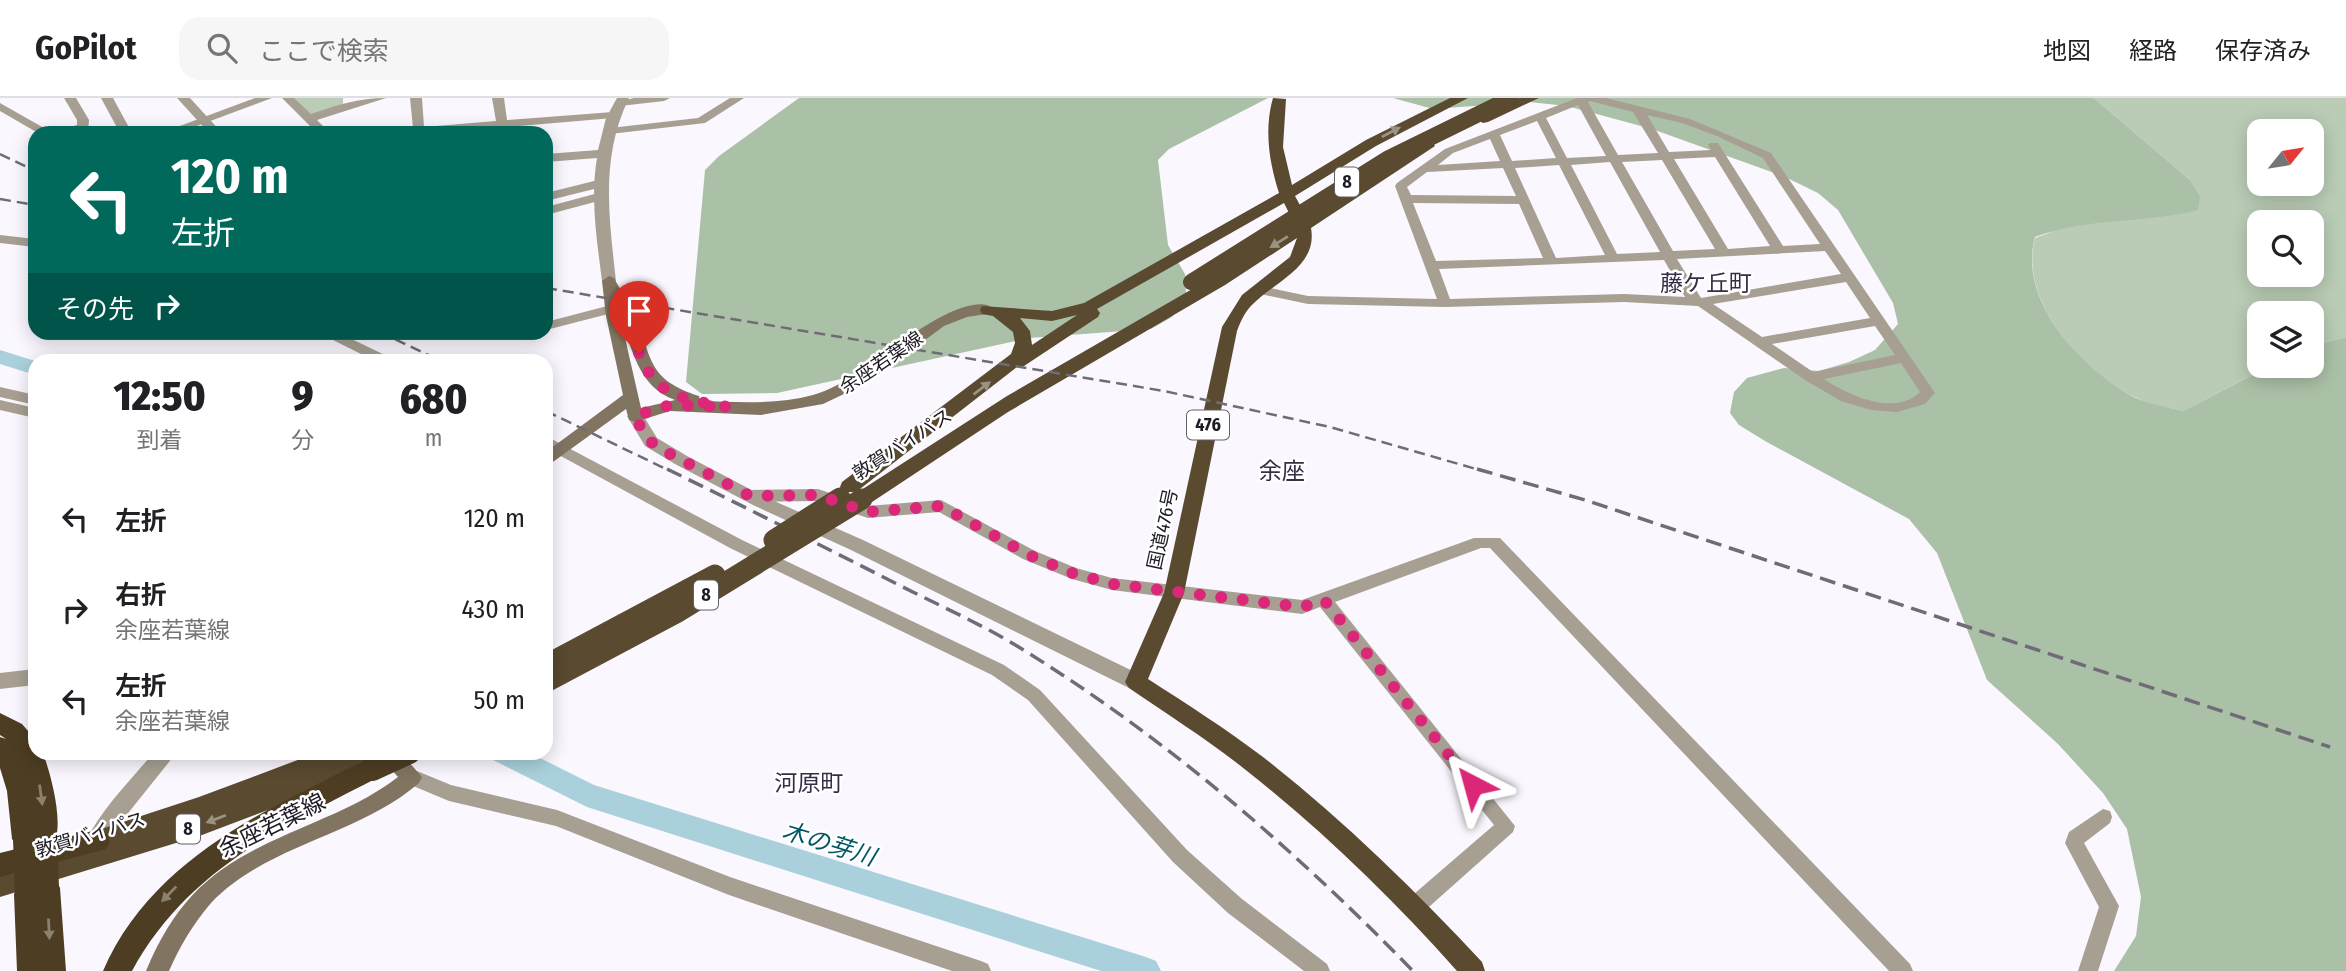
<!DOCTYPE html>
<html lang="ja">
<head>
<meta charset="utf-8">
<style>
  :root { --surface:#fff; --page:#f6f6f6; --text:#202124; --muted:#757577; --line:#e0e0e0 }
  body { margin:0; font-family:"Fira Sans Condensed","Noto Sans JP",sans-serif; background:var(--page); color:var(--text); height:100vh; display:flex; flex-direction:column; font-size:26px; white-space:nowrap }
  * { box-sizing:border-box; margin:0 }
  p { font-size:23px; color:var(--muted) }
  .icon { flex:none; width:38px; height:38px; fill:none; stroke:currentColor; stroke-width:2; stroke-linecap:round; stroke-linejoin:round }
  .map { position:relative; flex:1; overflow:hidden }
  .side { position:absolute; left:28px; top:256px; width:525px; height:406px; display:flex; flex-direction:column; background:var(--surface); border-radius:21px; box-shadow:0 4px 18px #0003 }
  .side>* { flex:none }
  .guide { position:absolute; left:28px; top:28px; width:525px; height:214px; border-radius:21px; box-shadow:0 4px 18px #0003; background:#00695c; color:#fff; overflow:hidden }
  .needle { width:46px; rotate:60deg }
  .fabs { position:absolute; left:2247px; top:21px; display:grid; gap:14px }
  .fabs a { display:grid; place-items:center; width:77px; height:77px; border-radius:14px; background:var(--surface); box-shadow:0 4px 18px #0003; font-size:35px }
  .pin { position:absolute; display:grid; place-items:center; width:60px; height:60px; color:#fff; margin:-72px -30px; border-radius:50% 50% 50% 0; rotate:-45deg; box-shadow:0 0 7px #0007 }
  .pin .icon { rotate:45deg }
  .me { position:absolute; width:77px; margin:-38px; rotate:321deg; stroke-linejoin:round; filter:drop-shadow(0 0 5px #0008) }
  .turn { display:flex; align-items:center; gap:24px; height:147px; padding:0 28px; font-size:32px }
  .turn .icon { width:91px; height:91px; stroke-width:2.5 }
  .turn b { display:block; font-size:49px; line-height:60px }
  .then { display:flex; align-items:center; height:66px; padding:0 28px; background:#0003; gap:14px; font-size:26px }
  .eta { display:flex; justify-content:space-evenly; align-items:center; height:119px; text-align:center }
  .eta b { font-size:42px; font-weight:800; line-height:49px }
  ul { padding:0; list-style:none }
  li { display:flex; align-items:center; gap:21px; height:91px; padding:0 28px }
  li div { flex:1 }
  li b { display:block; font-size:26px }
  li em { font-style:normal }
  header { display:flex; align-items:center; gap:42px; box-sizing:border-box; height:98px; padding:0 35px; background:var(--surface); border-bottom:2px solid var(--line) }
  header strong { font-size:33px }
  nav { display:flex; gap:38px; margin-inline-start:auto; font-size:24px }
  .search { width:490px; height:63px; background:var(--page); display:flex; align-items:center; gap:18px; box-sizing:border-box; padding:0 24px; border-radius:21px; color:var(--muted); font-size:26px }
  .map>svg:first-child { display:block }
  .green { fill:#baccb6; fill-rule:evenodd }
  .forest { fill:#abc1a7 }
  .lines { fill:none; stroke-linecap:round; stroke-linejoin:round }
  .river { fill:#aad1db; fill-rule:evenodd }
  .minor { fill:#a79f92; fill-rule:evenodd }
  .tertiary { fill:#a79f92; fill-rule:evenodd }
  .secondary { fill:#817561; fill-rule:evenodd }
  .trunk { fill:#594a30; fill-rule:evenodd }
  .motorway { fill:#4d3d22; fill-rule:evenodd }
  .rail-far1 { stroke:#706c75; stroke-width:2.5; stroke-dasharray:11 6; stroke-linecap:butt }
  .rail { stroke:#706c75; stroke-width:3.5; stroke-dasharray:16 8; stroke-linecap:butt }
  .trunk-bridge-far1 { stroke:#594a30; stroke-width:16 }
  .trunk-bridge { stroke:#594a30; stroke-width:21 }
  .motorway-bridge { stroke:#4d3d22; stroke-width:24 }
  .oneway { fill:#9b9283 }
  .oneway2 { fill:#8b816f }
  .route { stroke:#db2777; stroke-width:12; stroke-dasharray:0 21.6 }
  .labels { text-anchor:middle; stroke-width:5; stroke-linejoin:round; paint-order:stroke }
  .shield { fill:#fff; stroke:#625f66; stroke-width:2 }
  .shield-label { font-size:18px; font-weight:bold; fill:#1f1a25 }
  .street-label { font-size:19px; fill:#1f1a25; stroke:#fff }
  .quarter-label { font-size:23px; fill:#382d47; stroke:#fff }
  .near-street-label { font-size:23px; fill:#1f1a25; stroke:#fff }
  .near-water-label { font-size:24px; font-style:italic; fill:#005664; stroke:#fff }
</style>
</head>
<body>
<header>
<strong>GoPilot</strong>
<div class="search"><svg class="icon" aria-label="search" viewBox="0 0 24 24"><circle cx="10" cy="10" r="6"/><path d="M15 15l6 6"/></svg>ここで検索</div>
<nav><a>地図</a><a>経路</a><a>保存済み</a></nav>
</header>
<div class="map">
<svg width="2346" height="873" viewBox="0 0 2346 873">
  <rect width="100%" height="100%" fill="#faf7fe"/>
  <!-- green -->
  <g class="green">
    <polygon points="291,0 343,0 343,6 313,18"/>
    <path d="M2094 0H2346V239L2312 248V215H2259V268H2270L2183 313C2168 309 2151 307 2137 300 2083 276 2018 202 2035 140L2064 129 2088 125 2189 81ZM2259 33H2312V86H2259ZM2259 124H2312V177H2259Z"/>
  </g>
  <!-- forest -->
  <g class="forest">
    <polygon points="799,0 1268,0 1169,51 1158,62 1168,147 1185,176 1186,196 1172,219 1151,231 1029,240 777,295 702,296 686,284 705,72 719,58"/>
    <path d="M1393 0H2094L2189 81 2200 99 2198 112C2143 126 2089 119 2035 139 2017 203 2083 273 2136 300 2150 306 2168 309 2183 313L2270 268H2312V248L2346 239V873H2114L2136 838 2141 799 2127 731 2103 695 2058 646 1987 582 1937 455 1909 421 1765 343 1739 327 1730 315 1734 294 1747 280 1784 270 1819 273 1849 264 1875 252 1898 226 1893 205 1838 112 1818 95 1783 78 1652 31 1567 8 1529 4 1433 11Z"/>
  </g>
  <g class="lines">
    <!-- river -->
    <g class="river">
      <polygon points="0,252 35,263 35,277 0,266"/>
      <polygon points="489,654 528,654 594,687 1146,859 1156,863 1161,873 1101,873 587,709 493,662"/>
    </g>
    <!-- minor -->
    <g class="minor">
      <polygon points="64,0 76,0 89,22 88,35 38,35 0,13 0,5 51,34 77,27 77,22"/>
      <polygon points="101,0 113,0 132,35 120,35"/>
      <polygon points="255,0 272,0 178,35 161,35"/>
      <path d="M282 0H294L311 16C337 7 358 0 386 0L317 22 330 35H317Z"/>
      <polygon points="410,0 422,0 424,29 496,23 492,0 504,0 507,22 613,14 619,17 613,20 438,35 390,35 396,32 413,30"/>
      <polygon points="634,0 670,0 664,3 620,8 614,5"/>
      <polygon points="730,0 744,0 705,25 610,36 604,33 610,30 698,20"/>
      <path d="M1577 0H1606L1690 21 1771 55 1933 292 1935 295 1925 306 1897 314 1871 312 1841 303 1805 282 1698 208 1624 204 1445 209 1308 206 1260 196 1253 192 1260 188 1308 198 1437 201 1395 88 1397 85 1445 51ZM1590 3 1633 14 1658 55 1618 57 1588 4ZM1578 7 1606 58 1567 60 1546 20ZM1647 17 1682 25 1717 38 1763 60 1820 146 1783 148 1718 45H1710L1708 47 1711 52 1669 54ZM1537 23 1556 60 1512 63 1500 37ZM1490 41 1500 63 1438 67 1453 55ZM1715 59 1770 148 1728 151 1674 61ZM1662 62 1715 151 1673 153 1622 64ZM1610 64 1660 154 1617 156 1571 67ZM1559 67 1605 157 1556 160 1515 70ZM1503 70 1516 98 1411 97 1407 89 1427 74ZM1413 105 1519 106 1543 160 1436 163ZM1825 153 1841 176 1701 200 1677 161ZM1664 162 1685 199 1624 196 1450 201 1439 171ZM1846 184 1870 220 1762 239 1713 206ZM1875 228 1895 257 1813 274 1772 246ZM1901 265 1920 294C1895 319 1848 297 1824 281Z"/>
      <polygon points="602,81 606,82 606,88 546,103 546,95"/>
      <polygon points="602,94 606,95 606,101 546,117 546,109"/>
      <polygon points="0,137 35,141 35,149 0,145"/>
      <polygon points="611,207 616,208 616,214 546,232 546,224"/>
      <polygon points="317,234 337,234 389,259 391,262 373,262"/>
      <path d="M472 234H525C515 242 482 242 472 234Z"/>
      <polygon points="0,302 35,310 35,320 0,312"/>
      <polygon points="546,338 742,442 1004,567 1040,592 1187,752 1242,801 1327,866 1330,873 1304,873 1228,815 1173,764 1028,602 992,577 730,450 546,350"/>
      <polygon points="818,391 868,408 941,402 1035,453 1076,470 1112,480 1302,502 1474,440 1500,440 1910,866 1913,873 1889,873 1490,450 1481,450 1335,504 1515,728 1513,734 1421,816 1414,818 1407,816 1404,809 1407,802 1494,727 1320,509 1302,516 1112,492 1072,481 1023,461 939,414 868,420 817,403 750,404 742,398 750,392"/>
      <polygon points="412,671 451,687 557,712 730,779 981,863 988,866 991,873 952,873 729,797 556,728 449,703 406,685 403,679 406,673"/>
      <polygon points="2103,711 2110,713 2112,719 2110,725 2084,745 2119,808 2098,873 2078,873 2099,809 2065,745 2069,734"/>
    </g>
    <!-- tertiary -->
    <g class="tertiary">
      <polygon points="177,0 190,0 222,35 209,35"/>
      <path d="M617 0H629C600 59 609 120 616 183L609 188 602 183C597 143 590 100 597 60L546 64V56L598 52 606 20Z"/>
      <polygon points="0,289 35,297 35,307 0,299"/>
      <polygon points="635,312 641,314 657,340 687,358 765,399 863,442 1143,578 1146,584 1143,590 1136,592 1129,590 851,452 753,407 675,366 645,348 627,318"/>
      <polygon points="35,571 35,587 0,591 0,575"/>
      <path d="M154 654H177L125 719 104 750 97 753 90 750 86 743C102 710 131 682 154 654Z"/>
    </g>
    <!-- secondary -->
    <g class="secondary">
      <path d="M609 178 614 180C620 192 630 204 635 217 653 262 647 281 699 298L700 303C738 304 776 307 813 297 827 293 844 284 856 276 879 261 970 185 995 212L993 215 967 219 944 228 865 286 823 306 761 317 670 313 635 324 629 322 626 311 546 369V354L623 297 606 218 602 183ZM620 218C632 250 638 289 675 302L641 310Z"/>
      <path d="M376 654H400L422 679 419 685C358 738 267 746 211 805 193 826 180 848 169 873H146C183 785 228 761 313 725 343 712 372 699 398 679Z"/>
    </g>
    <!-- trunk -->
    <g class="trunk">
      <path d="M1273 0 1286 1 1283 49 1292 87 1366 42 1450 0H1468L1376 48 1295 98 1307 120 1423 45H1433L1435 48 1311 130C1318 168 1276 183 1254 205 1246 212 1241 222 1237 233L1184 495 1148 581C1187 606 1226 631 1263 659 1342 721 1414 791 1482 864L1485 873H1457C1393 801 1323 733 1247 673 1210 643 1168 617 1129 590L1125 584 1164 495 1222 229 1242 197 1290 159 1297 140 1225 187 1008 314 869 406H855L853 401 855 396 1007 298 1213 179 1295 127 1284 105 1097 211 1100 215 1098 219 1024 268 1017 269 856 394H842L840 389 842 384 1011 256 1015 245 1013 234 993 218 982 216 980 212 982 208 1052 213 1084 205 1279 95C1269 64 1264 31 1273 0ZM1077 217 1032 247 1030 233 1020 220 1052 223Z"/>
      <polygon points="1520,0 1539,0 1488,24 1483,25 1476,21"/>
      <polygon points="319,654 357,654 355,659 367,654 375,657 378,664 375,671 202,737 0,799 0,777 78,754 73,746 77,739 199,699"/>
    </g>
    <!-- motorway -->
    <g class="motorway">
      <path d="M0 615 22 626 35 641V654H42L44 658C51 677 63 723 55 742L97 732 106 735 110 743 106 751 0 779V755L20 750 12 741 7 693 0 670V639L6 641 0 637Z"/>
      <path d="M372 660 381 664 384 671 381 678C282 729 187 772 132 873H103C141 785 222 734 304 693 326 682 349 669 372 660Z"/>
      <polygon points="47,778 56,781 60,790 66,873 17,873 14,796 18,787 27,784 35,787 38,781"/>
    </g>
    <!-- rail-far1 -->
    <g class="rail-far1">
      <polyline points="0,56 35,73"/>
      <polyline points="0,101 35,107"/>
      <polyline points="546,190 1164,293 1330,329 1483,373"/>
      <polyline points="380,234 439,262"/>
      <polyline points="546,313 670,373"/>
    </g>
    <!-- rail -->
    <g class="rail">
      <path d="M667 371C745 409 822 448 899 487 938 507 979 525 1017 548 1164 638 1293 750 1413 873"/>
      <polyline points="1477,371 1585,402 2330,649"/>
    </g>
    <!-- trunk-bridge-far1 -->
    <polyline class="trunk-bridge-far1" points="1191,184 1387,61 1511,0"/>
    <!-- trunk-bridge -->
    <g class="trunk-bridge">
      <polyline points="774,442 840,400"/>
      <polyline points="546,567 715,477"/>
      <polyline points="546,584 676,515 862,401"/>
    </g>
    <!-- motorway-bridge -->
    <g class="motorway-bridge">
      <polyline points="372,671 409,654"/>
      <polyline points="45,736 47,790"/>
      <polyline points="25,741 27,796"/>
    </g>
  </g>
  <!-- one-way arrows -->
  <defs><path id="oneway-solid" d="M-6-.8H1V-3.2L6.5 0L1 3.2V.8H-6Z" transform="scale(1.75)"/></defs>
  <g class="oneway">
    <use href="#oneway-solid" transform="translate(1391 34) rotate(-28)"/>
    <use href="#oneway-solid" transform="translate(1279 144) rotate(148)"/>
    <use href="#oneway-solid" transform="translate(982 290) rotate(-37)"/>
    <use href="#oneway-solid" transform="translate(216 721) rotate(159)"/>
  </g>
  <g class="oneway2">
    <use href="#oneway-solid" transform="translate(41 697) rotate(82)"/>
    <use href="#oneway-solid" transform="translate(169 796) rotate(134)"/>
    <use href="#oneway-solid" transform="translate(49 831) rotate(87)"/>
  </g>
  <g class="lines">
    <!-- route -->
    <path class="route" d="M639 255C655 299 687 302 728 309L670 307 635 318 645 338 657 349 750 398 818 397 868 414 941 408 1029 457 1072 475 1112 486 1302 509 1324 502 1473 687"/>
  </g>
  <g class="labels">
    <!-- shield labels -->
    <g class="shield">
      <rect x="1335" y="69.5" width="24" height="29" rx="5"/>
      <rect x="1187" y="312.5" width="42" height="29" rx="5"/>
      <rect x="694" y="482.5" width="24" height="29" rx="5"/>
      <rect x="176" y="716.5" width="24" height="29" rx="5"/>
    </g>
    <g class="shield-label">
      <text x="1347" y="90">8</text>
      <text x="1208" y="333">476</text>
      <text x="706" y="503">8</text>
      <text x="188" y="737">8</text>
    </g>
    <!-- street labels -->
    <g class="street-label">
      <text transform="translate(881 264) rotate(-34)" y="7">余座若葉線</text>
      <text transform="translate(902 346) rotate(-33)" y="7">敦賀バイパス</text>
      <text transform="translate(1162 431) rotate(-78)" y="7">国道476号</text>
      <text transform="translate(90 736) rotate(-17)" y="7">敦賀バイパス</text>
    </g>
    <!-- quarter labels -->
    <g class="quarter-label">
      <text x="1706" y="193">藤ケ丘町</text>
      <text x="1282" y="381">余座</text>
      <text x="809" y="693">河原町</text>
    </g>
    <!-- near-street labels -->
    <g class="near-street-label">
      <text transform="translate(272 727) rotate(-26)" y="8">余座若葉線</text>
    </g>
    <!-- near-water labels -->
    <g class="near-water-label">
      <text transform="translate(829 746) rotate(17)" y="8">木の芽川</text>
    </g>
  </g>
</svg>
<div class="fabs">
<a><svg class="needle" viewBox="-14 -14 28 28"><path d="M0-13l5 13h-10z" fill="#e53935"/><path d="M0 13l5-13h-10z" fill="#757577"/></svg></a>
<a><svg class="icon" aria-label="search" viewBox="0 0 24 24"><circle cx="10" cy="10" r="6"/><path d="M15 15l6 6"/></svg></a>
<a><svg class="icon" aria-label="layers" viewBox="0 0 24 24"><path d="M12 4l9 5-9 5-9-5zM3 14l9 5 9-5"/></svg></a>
</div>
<div class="pin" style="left:639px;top:255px;background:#d93025"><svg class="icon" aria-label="arrive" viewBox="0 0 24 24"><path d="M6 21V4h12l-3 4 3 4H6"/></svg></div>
<svg class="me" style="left:1473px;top:687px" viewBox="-20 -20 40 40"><path d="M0-17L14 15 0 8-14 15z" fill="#db2777" stroke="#fff" stroke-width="4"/></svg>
<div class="guide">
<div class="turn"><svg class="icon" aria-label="left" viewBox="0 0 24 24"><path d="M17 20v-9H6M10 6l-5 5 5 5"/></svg><div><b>120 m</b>左折</div></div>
<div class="then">その先<svg class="icon" aria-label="right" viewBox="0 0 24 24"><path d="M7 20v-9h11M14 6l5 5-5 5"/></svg></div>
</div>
<section class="side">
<div class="eta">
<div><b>12:50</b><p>到着</p></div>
<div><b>9</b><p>分</p></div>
<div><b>680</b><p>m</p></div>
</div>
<ul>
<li><svg class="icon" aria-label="left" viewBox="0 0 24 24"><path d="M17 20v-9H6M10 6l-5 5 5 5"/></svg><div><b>左折</b></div><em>120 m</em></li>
<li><svg class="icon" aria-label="right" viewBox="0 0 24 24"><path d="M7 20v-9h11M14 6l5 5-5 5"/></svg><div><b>右折</b><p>余座若葉線</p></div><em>430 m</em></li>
<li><svg class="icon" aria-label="left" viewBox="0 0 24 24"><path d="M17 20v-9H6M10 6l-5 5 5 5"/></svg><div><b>左折</b><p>余座若葉線</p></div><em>50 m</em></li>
</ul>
</section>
</div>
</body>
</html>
